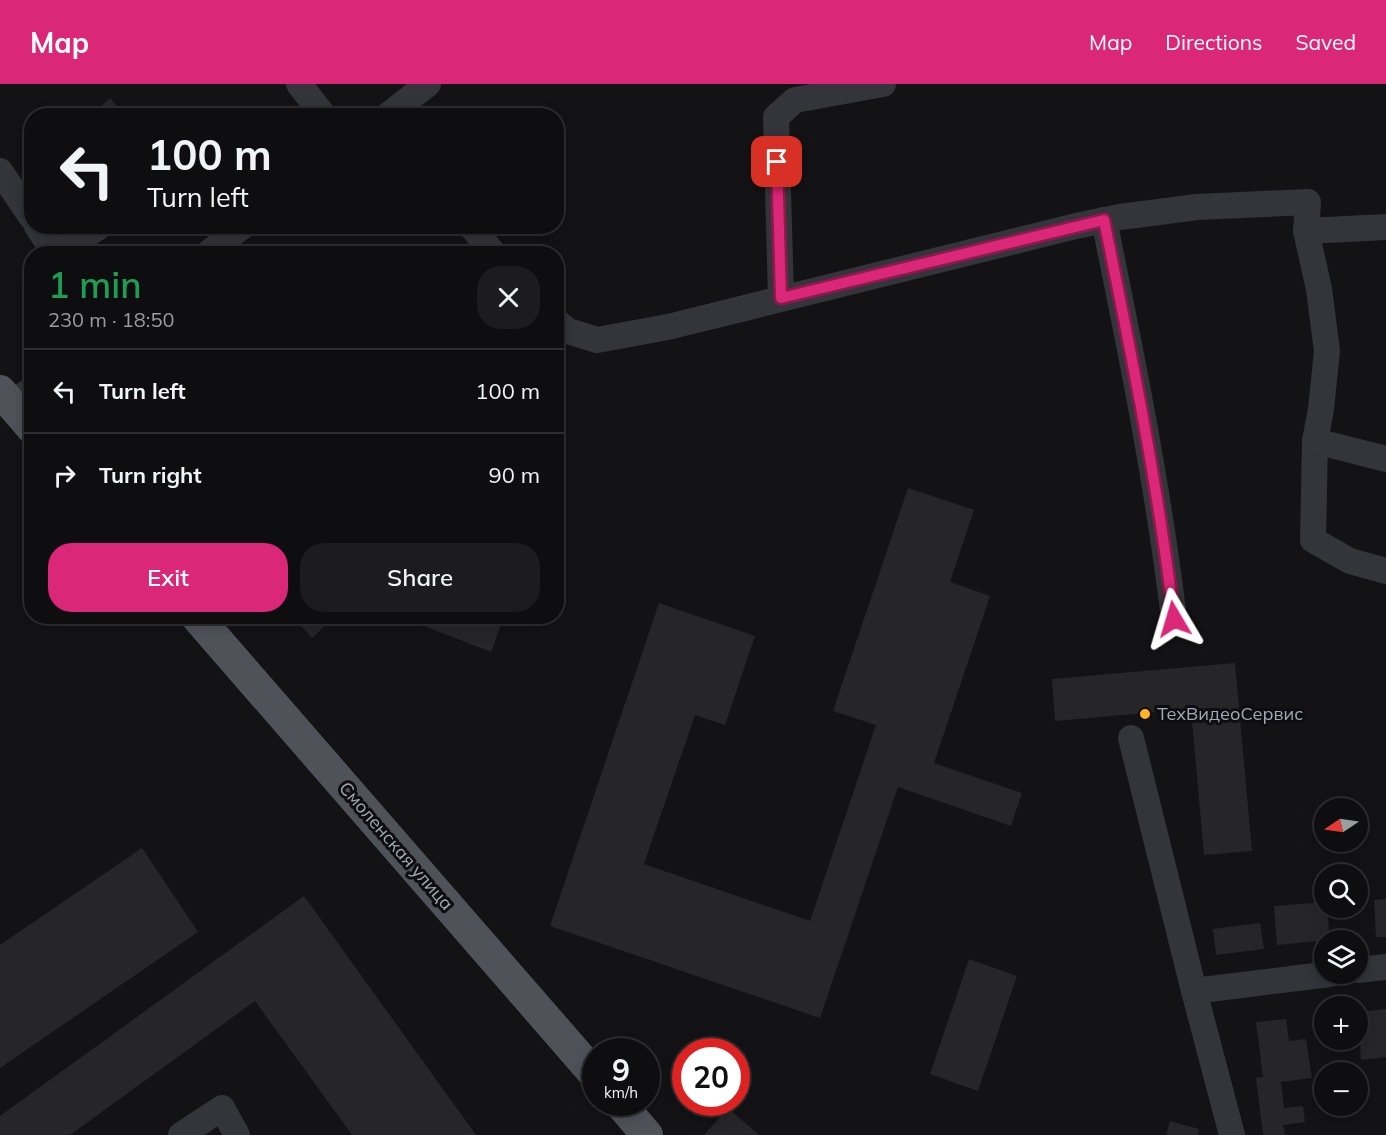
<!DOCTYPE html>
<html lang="en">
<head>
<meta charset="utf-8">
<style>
  :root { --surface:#0e0e10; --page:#1c1c1e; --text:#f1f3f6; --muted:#9b9c9f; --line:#2e2e30; --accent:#db2777 }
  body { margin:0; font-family:Mulish,sans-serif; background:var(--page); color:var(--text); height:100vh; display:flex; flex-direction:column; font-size:22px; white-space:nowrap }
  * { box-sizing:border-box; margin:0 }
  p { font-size:20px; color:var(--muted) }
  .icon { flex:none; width:33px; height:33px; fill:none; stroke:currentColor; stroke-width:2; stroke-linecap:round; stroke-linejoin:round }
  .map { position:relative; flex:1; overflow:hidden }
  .sheet { position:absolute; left:24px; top:162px; width:540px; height:378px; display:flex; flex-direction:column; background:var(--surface); border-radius:24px; box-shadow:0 3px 15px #0003,0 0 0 2px var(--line) }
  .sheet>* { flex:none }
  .hud { position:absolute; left:24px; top:24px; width:540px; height:126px; border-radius:24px; box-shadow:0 3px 15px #0003,0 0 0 2px var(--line); background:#0e0e10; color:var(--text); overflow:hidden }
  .needle { width:39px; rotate:257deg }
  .buttons { position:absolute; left:1314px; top:714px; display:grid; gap:12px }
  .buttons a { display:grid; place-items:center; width:54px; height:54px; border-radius:50%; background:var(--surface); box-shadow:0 3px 15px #0003,0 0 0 2px var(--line); font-size:30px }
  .speed { position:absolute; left:582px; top:954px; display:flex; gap:12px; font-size:30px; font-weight:700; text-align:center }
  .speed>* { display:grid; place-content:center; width:78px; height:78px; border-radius:50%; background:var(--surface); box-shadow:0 3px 15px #0003,0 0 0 2px var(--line); line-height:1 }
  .speed small { font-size:15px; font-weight:400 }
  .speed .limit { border:9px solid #d22; background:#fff; color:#111 }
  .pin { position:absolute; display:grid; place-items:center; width:51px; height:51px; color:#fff; margin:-26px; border-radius:12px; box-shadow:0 3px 9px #0006 }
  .me { position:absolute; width:66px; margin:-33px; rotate:353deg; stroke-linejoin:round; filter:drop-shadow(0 0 4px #0008) }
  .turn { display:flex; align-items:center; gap:21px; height:126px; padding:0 24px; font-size:27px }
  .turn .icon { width:78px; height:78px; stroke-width:2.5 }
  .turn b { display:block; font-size:42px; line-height:51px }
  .round { display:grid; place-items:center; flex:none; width:63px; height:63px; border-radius:24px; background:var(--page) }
  .head { display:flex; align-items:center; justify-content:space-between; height:102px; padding:0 24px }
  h1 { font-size:36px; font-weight:600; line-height:45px; color:#1e9e55 }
  .cta { display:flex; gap:12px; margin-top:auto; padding:12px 24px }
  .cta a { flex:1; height:69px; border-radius:24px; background:var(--accent); color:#fff; font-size:24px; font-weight:600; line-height:69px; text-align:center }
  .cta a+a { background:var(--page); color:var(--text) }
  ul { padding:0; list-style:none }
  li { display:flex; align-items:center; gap:18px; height:84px; padding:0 24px; border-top:2px solid var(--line) }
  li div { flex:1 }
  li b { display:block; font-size:22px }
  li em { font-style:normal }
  header { display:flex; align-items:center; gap:36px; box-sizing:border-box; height:84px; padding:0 30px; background:var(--accent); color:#fff }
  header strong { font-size:28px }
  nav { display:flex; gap:33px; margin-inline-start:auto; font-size:21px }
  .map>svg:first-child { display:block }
  .building { fill:#262629 }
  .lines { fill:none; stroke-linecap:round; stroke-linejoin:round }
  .minor { stroke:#34353a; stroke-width:26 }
  .major { stroke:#50525a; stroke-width:32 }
  .route-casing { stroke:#8e194d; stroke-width:15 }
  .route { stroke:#db2777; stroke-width:10 }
  .poi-dot { fill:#ffb421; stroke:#0e0e10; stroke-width:2 }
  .labels { text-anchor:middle; stroke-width:6; stroke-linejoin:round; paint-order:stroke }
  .poi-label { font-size:18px; fill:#a3a9b7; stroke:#0e0e10; text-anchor:start }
  .street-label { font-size:18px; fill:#a3a9b7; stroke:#0e0e10 }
</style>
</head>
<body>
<header>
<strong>Map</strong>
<nav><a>Map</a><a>Directions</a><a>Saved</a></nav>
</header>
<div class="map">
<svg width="1386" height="1051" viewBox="0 0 1386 1051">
  <rect width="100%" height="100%" fill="#131315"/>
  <!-- building -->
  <g class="building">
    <polygon points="110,14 125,32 90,32"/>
    <polygon points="32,82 32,102 21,91"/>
    <polygon points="908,404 974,426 950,498 990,512 934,679 1022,709 1011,742 898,703 820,934 550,842 659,519 755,552 725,641 695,631 644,780 810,837 876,641 833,627"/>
    <polygon points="292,532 335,532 312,554"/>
    <polygon points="398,532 504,532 491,568"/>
    <polygon points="1235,579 1252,767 1204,771 1191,625 1055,637 1052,595"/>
    <polygon points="142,764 198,848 0,984 0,861"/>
    <polygon points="304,812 476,1051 352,1051 255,917 70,1051 0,1051 0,1032"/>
    <polygon points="1386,815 1386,853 1376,853 1374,816"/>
    <polygon points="1324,818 1324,824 1327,824 1330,856 1277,861 1274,822"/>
    <polygon points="1260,839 1264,865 1216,871 1213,845"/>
    <polygon points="969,875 1017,892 978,1007 930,990"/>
    <polygon points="1386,925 1386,973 1361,976 1358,928"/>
    <polygon points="1286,935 1289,957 1306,955 1312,994 1281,998 1284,1024 1303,1022 1305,1038 1283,1041 1285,1051 1263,1051 1256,994 1263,993 1256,938"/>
    <polygon points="728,1024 759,1051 704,1051"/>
    <polygon points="1170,1037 1199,1045 1198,1051 1166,1051"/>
  </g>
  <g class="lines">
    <!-- minor -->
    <g class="minor">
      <polyline points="299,0 324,32"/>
      <polyline points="387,32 428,0"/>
      <polyline points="0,87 32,134"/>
      <path d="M1104 136C1131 268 1158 401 1174 535"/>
      <polyline points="37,142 55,170"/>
      <polyline points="471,142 494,170"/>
      <polyline points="1306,147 1319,205 1327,267 1321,325 1315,357 1313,456 1350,477 1386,487"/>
      <polyline points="57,170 100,142"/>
      <polyline points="207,170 243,142"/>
      <polyline points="781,214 776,33 795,16 883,0"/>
      <polyline points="556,237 568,247 597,256 668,243 1076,142 1120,133 1197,123 1308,118 1306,147 1386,143"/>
      <polyline points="11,320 32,305"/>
      <polyline points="1315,357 1386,375"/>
      <polyline points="1131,654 1194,907"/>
      <polyline points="1358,886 1386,883"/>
      <polyline points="181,1051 222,1024 237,1051"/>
      <polyline points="1232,1051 1194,907 1330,890"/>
    </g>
    <!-- major -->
    <g class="major">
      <polyline points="0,307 32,344"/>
      <polyline points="196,532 596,992"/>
      <polyline points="619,1018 647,1051"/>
    </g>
  </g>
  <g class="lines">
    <!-- route casing -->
    <g class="route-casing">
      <path id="route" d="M777 78 781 214 1104 136C1131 268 1158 401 1174 535"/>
    </g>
    <!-- route -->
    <use href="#route" class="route"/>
  </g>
  <!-- markers -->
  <circle class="poi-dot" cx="1145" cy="630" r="6"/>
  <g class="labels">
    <!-- poi labels -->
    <g class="poi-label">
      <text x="1157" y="636">ТехВидеоСервис</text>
    </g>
    <!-- street labels -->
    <g class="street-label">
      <text transform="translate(396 762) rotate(49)" y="6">Смоленская улица</text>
    </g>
  </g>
</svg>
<div class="buttons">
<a><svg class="needle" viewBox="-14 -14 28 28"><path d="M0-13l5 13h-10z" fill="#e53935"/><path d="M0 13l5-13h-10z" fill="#9b9c9f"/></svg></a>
<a><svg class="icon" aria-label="search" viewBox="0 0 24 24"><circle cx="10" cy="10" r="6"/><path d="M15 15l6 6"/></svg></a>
<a><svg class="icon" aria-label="layers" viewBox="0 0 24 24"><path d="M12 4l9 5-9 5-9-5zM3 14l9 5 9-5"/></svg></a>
<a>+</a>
<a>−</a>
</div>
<div class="speed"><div>9<small>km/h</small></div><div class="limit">20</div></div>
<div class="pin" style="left:777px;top:78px;background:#d93025"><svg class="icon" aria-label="arrive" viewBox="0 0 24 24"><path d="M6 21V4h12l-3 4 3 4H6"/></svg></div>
<svg class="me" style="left:1174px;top:535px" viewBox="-20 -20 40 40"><path d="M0-17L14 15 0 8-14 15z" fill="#db2777" stroke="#fff" stroke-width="4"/></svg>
<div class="hud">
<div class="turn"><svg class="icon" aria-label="left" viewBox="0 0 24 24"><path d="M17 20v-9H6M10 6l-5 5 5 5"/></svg><div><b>100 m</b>Turn left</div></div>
</div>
<section class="sheet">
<div class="head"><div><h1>1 min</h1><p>230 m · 18:50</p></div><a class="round"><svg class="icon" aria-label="close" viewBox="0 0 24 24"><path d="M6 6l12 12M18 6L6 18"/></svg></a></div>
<ul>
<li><svg class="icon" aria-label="left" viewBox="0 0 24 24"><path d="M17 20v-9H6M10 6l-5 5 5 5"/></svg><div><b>Turn left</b></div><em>100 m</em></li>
<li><svg class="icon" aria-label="right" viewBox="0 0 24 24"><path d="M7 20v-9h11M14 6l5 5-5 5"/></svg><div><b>Turn right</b></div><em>90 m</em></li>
</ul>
<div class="cta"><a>Exit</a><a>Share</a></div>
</section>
</div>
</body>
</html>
